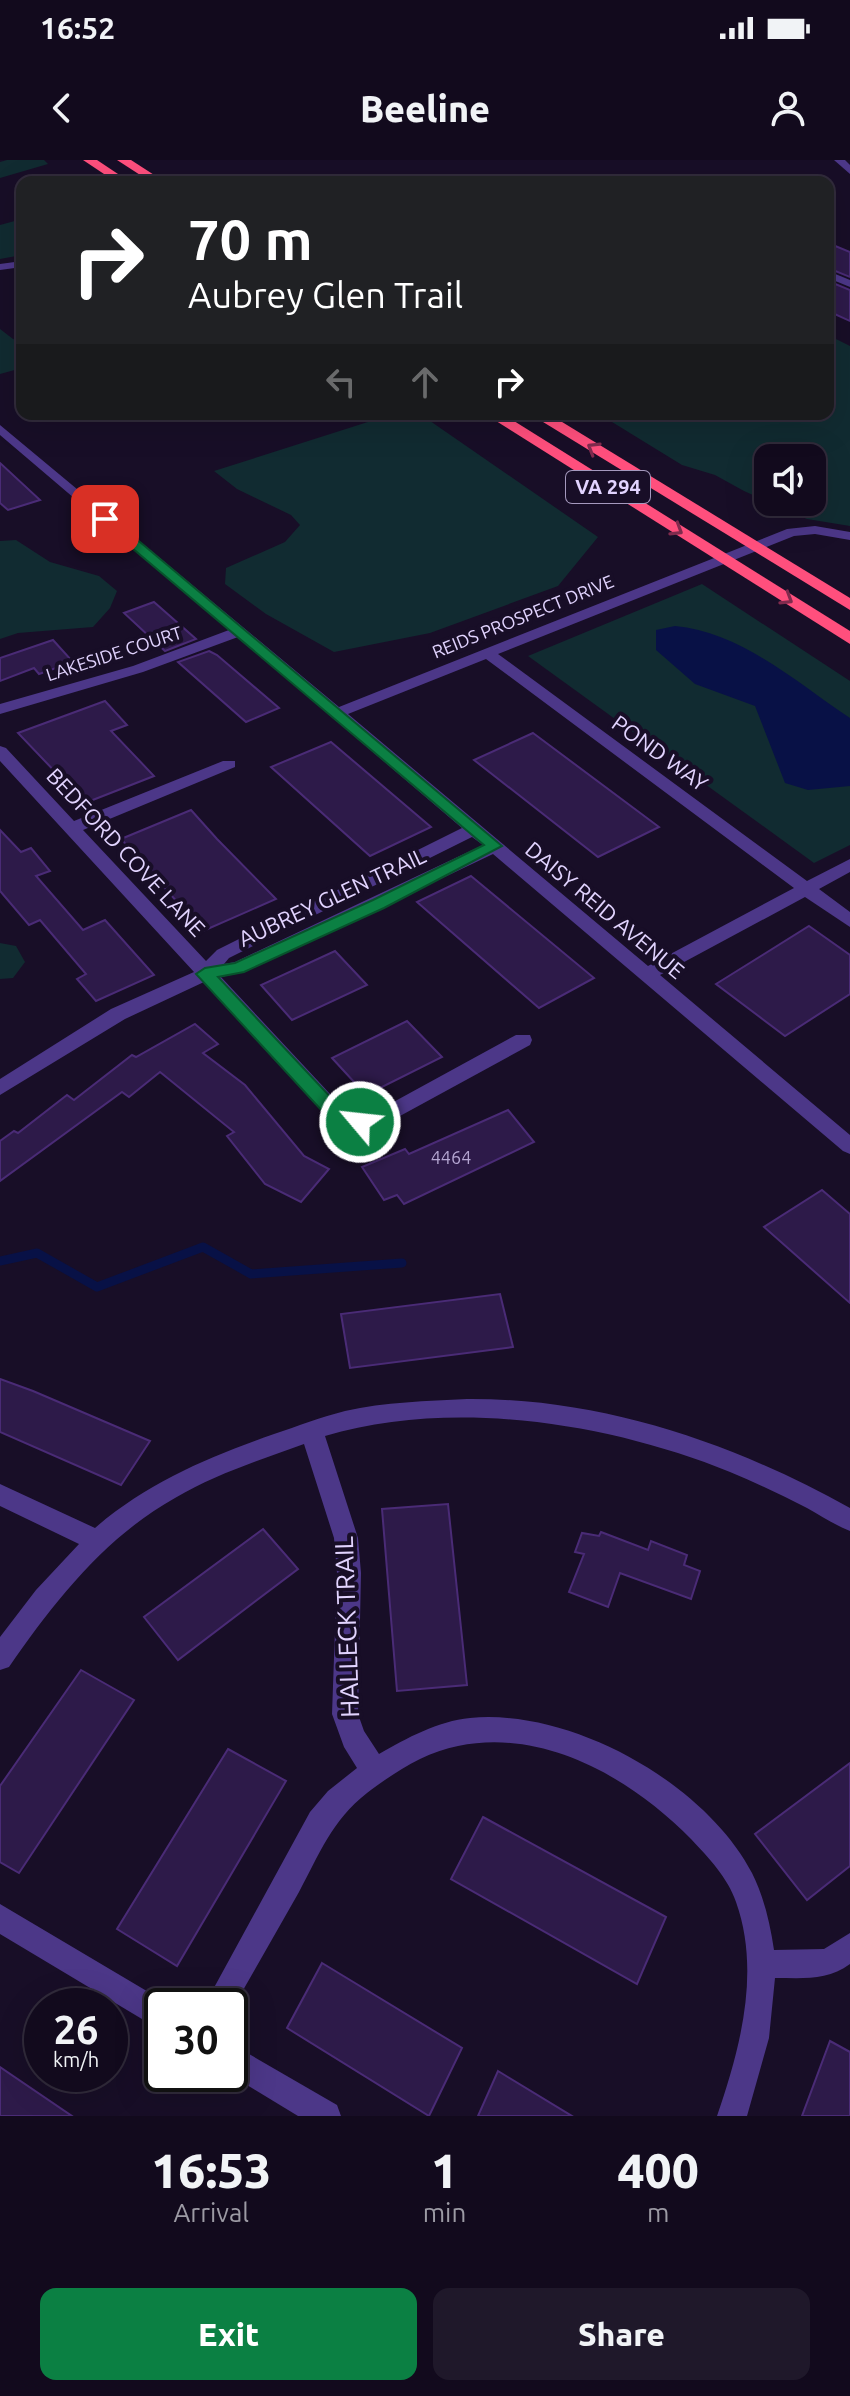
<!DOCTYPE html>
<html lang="en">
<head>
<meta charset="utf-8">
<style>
  :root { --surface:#120a1d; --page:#1f182a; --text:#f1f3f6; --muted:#9c9aa4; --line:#312b3b; --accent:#0b8043 }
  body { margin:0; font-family:Ubuntu,sans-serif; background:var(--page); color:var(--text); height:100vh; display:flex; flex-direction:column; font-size:30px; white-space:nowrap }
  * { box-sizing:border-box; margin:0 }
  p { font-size:26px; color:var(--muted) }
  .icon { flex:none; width:44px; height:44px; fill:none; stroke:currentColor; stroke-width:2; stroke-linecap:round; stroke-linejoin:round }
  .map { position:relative; height:1956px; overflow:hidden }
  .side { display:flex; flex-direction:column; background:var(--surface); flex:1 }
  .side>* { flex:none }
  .top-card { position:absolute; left:16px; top:16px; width:818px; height:244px; border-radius:16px; box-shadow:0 8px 32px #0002,0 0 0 2px var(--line); background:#202124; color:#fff; overflow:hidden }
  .controls { position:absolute; left:754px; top:284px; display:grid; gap:16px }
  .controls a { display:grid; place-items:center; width:72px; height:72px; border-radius:16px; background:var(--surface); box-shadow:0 8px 32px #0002,0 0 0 2px var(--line); font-size:40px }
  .speed { position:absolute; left:24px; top:1828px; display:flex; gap:16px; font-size:40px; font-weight:700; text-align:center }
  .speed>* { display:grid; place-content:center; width:104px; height:104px; border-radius:50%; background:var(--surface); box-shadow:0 8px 32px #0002,0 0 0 2px var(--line); line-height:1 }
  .speed small { font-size:20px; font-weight:400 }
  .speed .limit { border:4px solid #111; border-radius:12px; background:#fff; color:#111 }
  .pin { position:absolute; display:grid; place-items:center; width:68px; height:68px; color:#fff; margin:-34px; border-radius:16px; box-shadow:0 4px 12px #0006 }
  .me { position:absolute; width:88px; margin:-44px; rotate:298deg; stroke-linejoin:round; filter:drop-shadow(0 0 6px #0008) }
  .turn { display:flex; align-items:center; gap:28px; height:168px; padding:0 40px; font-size:36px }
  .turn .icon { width:104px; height:104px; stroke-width:2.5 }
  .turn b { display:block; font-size:56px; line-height:68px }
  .lanes { display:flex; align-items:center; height:76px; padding:0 40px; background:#0003; justify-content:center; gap:40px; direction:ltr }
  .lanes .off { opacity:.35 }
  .eta { display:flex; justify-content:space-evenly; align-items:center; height:136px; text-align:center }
  .eta b { font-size:48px; font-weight:800; line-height:56px }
  .button { display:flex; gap:16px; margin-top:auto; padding:16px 40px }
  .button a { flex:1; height:92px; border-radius:16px; background:var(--accent); color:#fff; font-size:32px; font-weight:800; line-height:92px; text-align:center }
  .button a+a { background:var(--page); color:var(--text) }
  .status { display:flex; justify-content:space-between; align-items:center; height:56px; padding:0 40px; background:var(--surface); direction:ltr }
  .status svg { height:22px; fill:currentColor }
  header { display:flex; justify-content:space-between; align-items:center; height:104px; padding:0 40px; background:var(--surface); font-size:36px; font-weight:800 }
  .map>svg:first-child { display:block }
  .green { fill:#112b31; fill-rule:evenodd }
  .water { fill:#081146 }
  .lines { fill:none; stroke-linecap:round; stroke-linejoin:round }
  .stream { stroke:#081146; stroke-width:9 }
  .building { fill:#2d1a49; stroke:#4a2b76; stroke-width:2 }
  .street { fill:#4c3788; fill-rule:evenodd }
  .highway { fill:#ff4f7d; fill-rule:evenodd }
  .oneway { stroke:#802b4e }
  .route { fill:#0b8043; stroke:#07532c; stroke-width:2 }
  .labels { text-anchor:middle; stroke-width:8; stroke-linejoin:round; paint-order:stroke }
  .far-street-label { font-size:18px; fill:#e2d4ff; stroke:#180e27 }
  .number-label { font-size:18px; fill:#b5a6d2 }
  .shield { fill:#180e27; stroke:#a599be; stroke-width:2 }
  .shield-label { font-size:20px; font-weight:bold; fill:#e2d4ff }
  .street-label { font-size:22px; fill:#e2d4ff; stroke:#180e27 }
  .near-street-label { font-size:26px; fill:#e2d4ff; stroke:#180e27 }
</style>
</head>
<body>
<div class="status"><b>16:52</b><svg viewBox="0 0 49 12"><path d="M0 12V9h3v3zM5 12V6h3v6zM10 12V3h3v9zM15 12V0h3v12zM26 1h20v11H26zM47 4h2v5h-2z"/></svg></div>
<header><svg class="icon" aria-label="back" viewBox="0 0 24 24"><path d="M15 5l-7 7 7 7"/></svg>Beeline<svg class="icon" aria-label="person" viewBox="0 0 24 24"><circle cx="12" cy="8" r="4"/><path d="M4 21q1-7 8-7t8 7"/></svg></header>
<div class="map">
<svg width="850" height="1956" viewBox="0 0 850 1956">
  <rect width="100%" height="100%" fill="#180e27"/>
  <!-- green -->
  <g class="green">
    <polygon points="7,0 44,0 48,4 0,18 0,2"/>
    <polygon points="22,59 22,95 0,99 0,65"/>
    <polygon points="0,169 13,179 22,181 22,208 0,214"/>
    <path d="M828 175 850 186V366L807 359 744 331 715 315 682 305 599 254H828ZM768 298H812V342H768Z"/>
    <polygon points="393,254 420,254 598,377 558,426 430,473 334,492 266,454 225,424 226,408 285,382 300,365 291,355 237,329 214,311"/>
    <polygon points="16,380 50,402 99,416 117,431 110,448 93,467 18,473 0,479 0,381"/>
    <polygon points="702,424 850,521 850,685 814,703 528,496"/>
    <polygon points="0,783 16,786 25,802 13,818 0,819"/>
  </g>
  <!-- water -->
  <path class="water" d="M675 466C741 472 796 522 850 558V626L808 630 785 623 755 546 695 524 656 490V470Z"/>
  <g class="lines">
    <!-- stream -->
    <polyline class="stream" points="0,1101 37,1093 97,1127 203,1087 251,1114 402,1103"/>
  </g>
  <!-- building -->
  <g class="building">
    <polygon points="828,83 850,92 850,117 828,108"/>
    <polygon points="828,121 850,130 850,161 828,151"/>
    <polygon points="0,303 40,340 8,350 0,343"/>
    <polygon points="154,442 196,479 165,491 124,453"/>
    <polygon points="53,480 73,502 39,514 34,508 0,521 0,498"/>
    <polygon points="209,491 217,495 279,548 246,562 178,502"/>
    <polygon points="105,541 127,565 111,571 154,616 85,643 18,573"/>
    <polygon points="533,573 659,667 598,697 474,600"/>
    <polygon points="331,582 431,667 370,696 271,607"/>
    <polygon points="191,650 217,679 276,739 203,771 121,679"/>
    <polygon points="0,670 21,692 31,688 50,711 36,716 83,770 105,760 154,815 96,841 77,819 86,814 40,760 29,765 0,731"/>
    <polygon points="471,716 594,818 539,848 417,742"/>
    <polygon points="809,766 850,795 850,834 785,876 716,824"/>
    <polygon points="335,791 367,825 292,860 261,825"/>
    <polygon points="407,861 442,897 366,935 332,898"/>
    <polygon points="195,864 218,884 203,893 245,925 304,996 329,1009 301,1042 265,1024 227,976 234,972 160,912 129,937 122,932 0,1021 0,981 14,971 18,973 67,935 74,940 132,895 136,897"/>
    <polygon points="508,950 534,982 404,1044 397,1035 384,1040 362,1007 405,989 409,994"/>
    <polygon points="822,1030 850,1054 850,1143 764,1067"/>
    <polygon points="500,1134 513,1187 350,1208 341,1154"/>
    <polygon points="0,1219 33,1231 150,1281 121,1325 0,1272"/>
    <polygon points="448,1344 467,1525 397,1531 382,1349"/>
    <polygon points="263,1369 298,1409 178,1500 144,1457"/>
    <polygon points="601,1372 648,1390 651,1381 687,1395 684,1405 700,1411 691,1439 620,1413 608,1447 569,1432 584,1394 575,1392 582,1373 599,1376"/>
    <polygon points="81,1510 134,1540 19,1713 0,1702 0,1626"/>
    <polygon points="228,1589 286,1621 177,1806 117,1769"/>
    <polygon points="850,1603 850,1706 807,1740 755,1674"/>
    <polygon points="483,1657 666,1757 637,1824 451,1719"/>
    <polygon points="322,1803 462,1888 429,1956 287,1868"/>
    <polygon points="830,1881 850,1892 850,1956 802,1956"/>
    <polygon points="0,1907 72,1956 0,1956"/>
    <polygon points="498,1911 572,1956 478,1956"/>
  </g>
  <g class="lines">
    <!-- street -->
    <g class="street">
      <polygon points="834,0 845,0 850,5 850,14"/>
      <polygon points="22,101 22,107 0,110 0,104"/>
      <polygon points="828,111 850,120 850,127 828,118"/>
      <path d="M0 265 339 547 787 369 815 366 850 372V380L815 374 794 376 498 494 807 721 850 699V712L819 729 850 752V767L805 737 660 815 850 975V994L843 991 493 694 245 812 221 817 346 951 360 955 377 951 516 875H530L532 880 530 885 389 962 360 969 332 961 204 822 125 859 0 935V919L111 849 194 812 0 601V586L6 588 74 661 223 601H235V607L83 670 206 801 217 790 462 668 238 477 143 512 0 554V544L133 506 229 470 0 275ZM486 499 794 728 648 806 348 554ZM472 677 483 685 235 802 224 804 229 798Z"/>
      <path d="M467 1239C602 1238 733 1283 850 1348V1371C835 1365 821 1356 807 1348 782 1335 756 1323 730 1312 609 1263 453 1238 325 1276L358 1378 361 1413 358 1554 364 1571 379 1594C407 1578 438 1561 470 1558 571 1548 705 1623 752 1713 764 1737 770 1763 774 1790L824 1789 850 1773V1804C827 1821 803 1818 775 1818L769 1878 747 1956H717C740 1889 761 1812 736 1742 728 1718 708 1697 691 1679 632 1619 545 1568 458 1586 425 1592 392 1614 367 1633 332 1660 319 1695 299 1732 276 1772 253 1813 230 1853V1846H204L310 1652 328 1631 357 1608 344 1587 332 1554 337 1413 334 1378 304 1284C260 1300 216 1314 175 1338 105 1377 54 1442 9 1507L0 1510V1477L36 1430 79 1384 0 1346V1324L95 1368C148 1322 209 1297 274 1274 298 1266 321 1257 345 1251 385 1242 427 1241 467 1239Z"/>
      <polygon points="0,1744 172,1846 162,1846 162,1871 0,1774"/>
      <polygon points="230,1883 337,1945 341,1956 298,1956 229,1914"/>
    </g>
    <!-- highway -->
    <g class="highway">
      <polygon points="83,0 97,0 130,22 116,22"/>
      <polygon points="117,0 131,0 165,22 151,22"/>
      <polygon points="485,254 503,254 850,471 850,484"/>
      <polygon points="530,254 549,254 850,438 850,450"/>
    </g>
  </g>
  <!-- one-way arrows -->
  <defs><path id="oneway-chevron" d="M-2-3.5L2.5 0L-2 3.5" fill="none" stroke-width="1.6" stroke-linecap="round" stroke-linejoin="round" transform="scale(2)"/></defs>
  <g class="oneway">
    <use href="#oneway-chevron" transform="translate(593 288) rotate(-149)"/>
    <use href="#oneway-chevron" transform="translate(677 370) rotate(32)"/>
    <use href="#oneway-chevron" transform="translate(787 439) rotate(32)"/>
  </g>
  <!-- route -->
  <path class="route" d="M100 356H109L502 686 384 748 244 812 218 817 336 943 345 951 366 957 369 962 366 966C353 971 334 962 324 953L196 814 205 808 235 803 373 740 484 685 100 361Z"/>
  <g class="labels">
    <!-- far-street labels -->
    <g class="far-street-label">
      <text transform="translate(523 457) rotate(-22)" y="6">REIDS PROSPECT DRIVE</text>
      <text transform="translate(114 494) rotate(-18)" y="6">LAKESIDE COURT</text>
    </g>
    <!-- number labels -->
    <g class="number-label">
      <text x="451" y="1004">4464</text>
    </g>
    <!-- shield labels -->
    <rect class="shield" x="566" y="311" width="84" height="32" rx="6"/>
    <g class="shield-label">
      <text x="608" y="334">VA 294</text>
    </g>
    <!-- street labels -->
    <g class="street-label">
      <text transform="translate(660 593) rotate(36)" y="8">POND WAY</text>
      <text transform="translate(126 692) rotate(47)" y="8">BEDFORD COVE LANE</text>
      <text transform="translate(332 737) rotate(-25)" y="8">AUBREY GLEN TRAIL</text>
      <text transform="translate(605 750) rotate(40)" y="8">DAISY REID AVENUE</text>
    </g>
    <!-- near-street labels -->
    <g class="near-street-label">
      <text transform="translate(347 1467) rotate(-92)" y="9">HALLECK TRAIL</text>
    </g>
  </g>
</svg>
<div class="controls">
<a><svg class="icon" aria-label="sound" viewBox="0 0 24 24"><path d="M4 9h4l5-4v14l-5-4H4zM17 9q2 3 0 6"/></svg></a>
</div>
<div class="speed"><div>26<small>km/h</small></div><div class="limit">30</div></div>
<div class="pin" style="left:105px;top:359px;background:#d93025"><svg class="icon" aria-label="arrive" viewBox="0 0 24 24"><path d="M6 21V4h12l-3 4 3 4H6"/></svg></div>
<svg class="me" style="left:360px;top:962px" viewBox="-20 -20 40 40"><circle r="17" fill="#0b8043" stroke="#fff" stroke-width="3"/><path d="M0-11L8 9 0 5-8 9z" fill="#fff"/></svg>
<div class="top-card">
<div class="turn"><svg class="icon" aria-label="right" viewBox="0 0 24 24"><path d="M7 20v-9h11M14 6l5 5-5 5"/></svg><div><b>70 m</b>Aubrey Glen Trail</div></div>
<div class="lanes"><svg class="icon off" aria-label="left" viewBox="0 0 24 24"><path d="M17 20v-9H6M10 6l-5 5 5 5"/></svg><svg class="icon off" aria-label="ahead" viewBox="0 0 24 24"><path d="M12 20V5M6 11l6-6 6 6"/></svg><svg class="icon" aria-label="right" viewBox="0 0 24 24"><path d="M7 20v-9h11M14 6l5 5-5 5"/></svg></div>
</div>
</div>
<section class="side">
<div class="eta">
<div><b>16:53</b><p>Arrival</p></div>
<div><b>1</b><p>min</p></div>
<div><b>400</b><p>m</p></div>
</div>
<div class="button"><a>Exit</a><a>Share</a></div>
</section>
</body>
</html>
